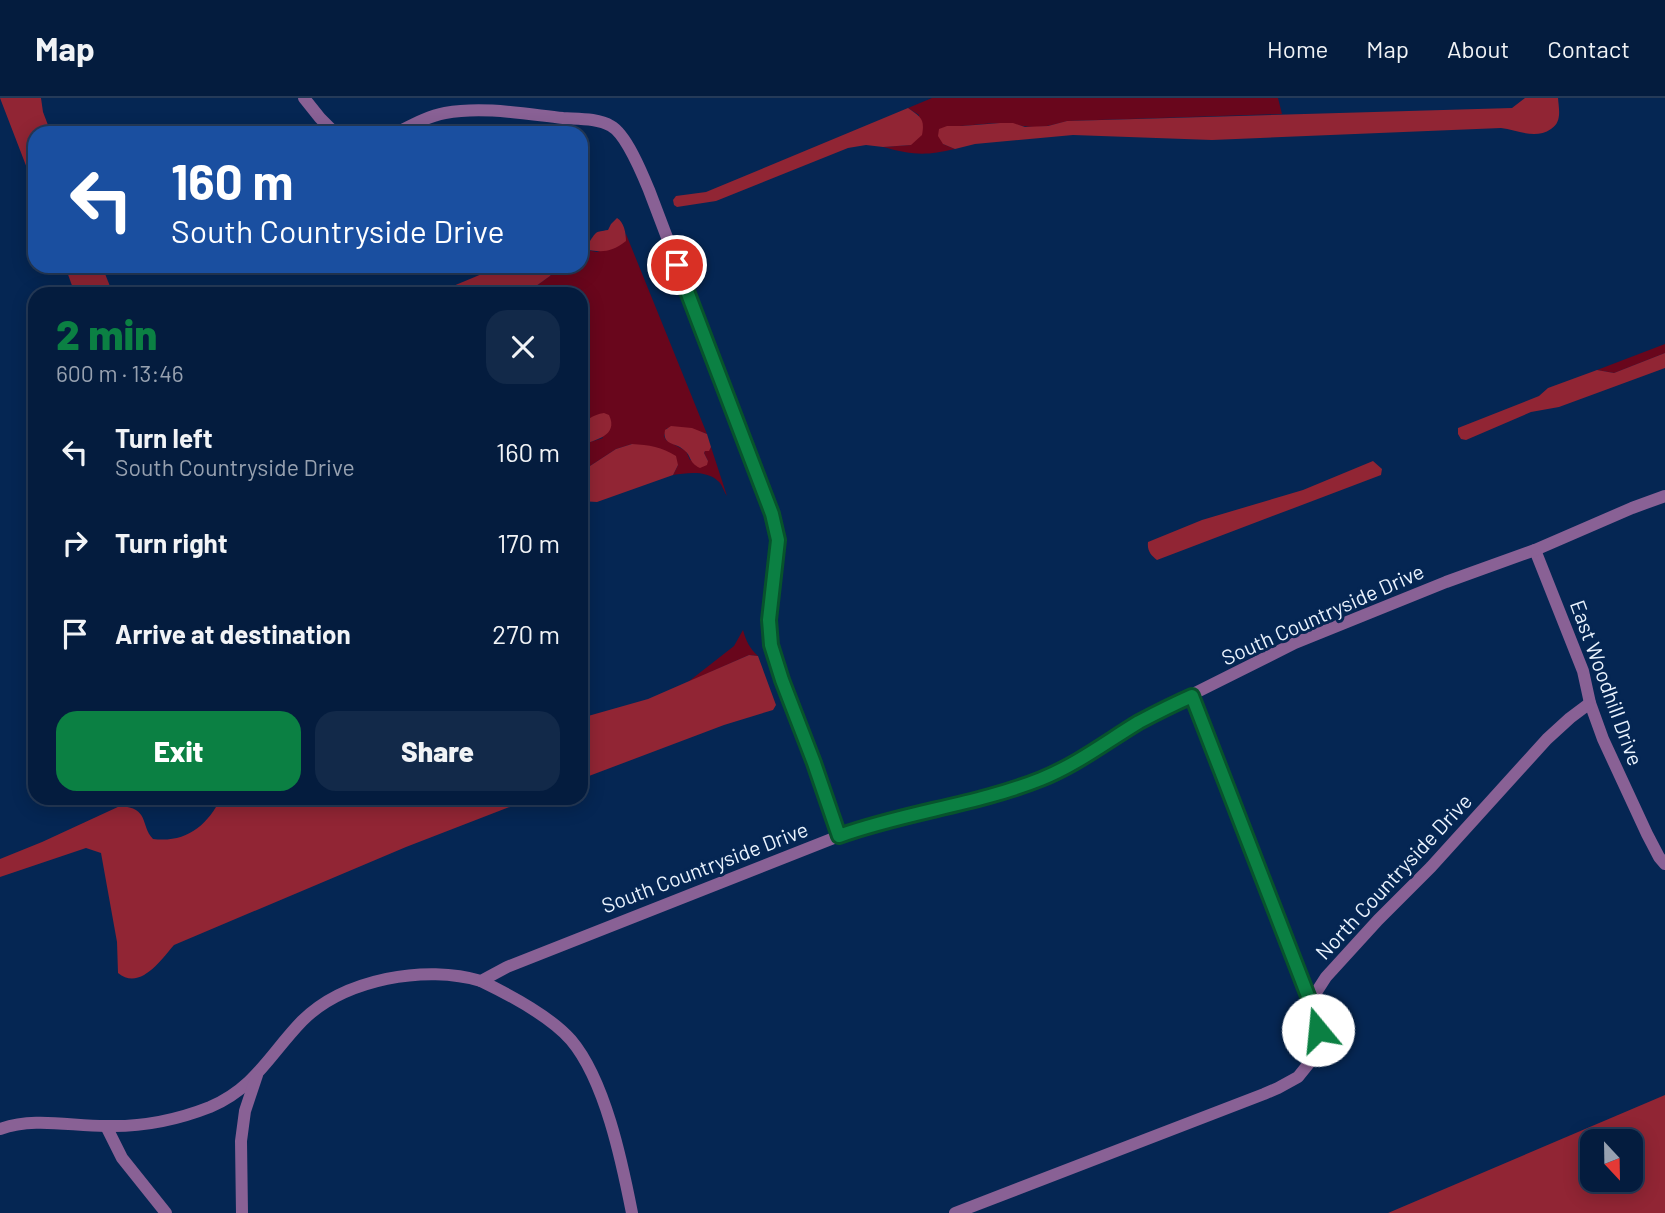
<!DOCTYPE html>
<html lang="en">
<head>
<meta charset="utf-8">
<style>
  :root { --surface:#041c3e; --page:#122949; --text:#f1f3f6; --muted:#97a1b0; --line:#253a58; --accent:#0b8043 }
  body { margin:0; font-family:Barlow,sans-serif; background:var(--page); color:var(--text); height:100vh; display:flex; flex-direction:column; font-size:26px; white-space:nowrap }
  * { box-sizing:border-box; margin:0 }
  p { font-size:23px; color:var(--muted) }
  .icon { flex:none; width:38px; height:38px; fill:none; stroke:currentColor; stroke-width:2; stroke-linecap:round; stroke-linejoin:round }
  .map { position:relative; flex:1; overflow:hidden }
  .panel { position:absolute; left:28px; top:189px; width:560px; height:518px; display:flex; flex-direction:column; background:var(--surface); border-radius:21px; box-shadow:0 4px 18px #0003,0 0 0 2px var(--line) }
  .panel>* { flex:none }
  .banner { position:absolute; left:28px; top:28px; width:560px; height:147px; border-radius:21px; box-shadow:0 4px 18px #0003,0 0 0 2px var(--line); background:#1a4fa0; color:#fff; overflow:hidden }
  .needle { width:46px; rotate:158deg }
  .buttons { position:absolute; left:1580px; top:1031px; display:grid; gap:14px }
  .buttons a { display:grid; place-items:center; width:63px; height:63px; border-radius:14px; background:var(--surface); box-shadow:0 4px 18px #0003,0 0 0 2px var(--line); font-size:35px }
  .pin { position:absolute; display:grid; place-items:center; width:60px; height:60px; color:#fff; margin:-30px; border:4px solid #fff; border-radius:50%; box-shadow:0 2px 7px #0007 }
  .me { position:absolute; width:77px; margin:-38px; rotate:343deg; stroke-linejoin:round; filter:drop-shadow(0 0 5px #0008) }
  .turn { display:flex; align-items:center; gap:24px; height:147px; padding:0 28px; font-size:32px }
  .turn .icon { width:91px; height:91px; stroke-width:2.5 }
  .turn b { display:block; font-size:49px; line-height:60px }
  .round { display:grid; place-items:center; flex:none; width:74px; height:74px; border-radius:21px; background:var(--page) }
  .head { display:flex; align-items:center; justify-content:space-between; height:119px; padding:0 28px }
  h1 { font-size:42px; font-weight:800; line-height:52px; color:var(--accent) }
  .primary-button { display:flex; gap:14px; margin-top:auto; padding:14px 28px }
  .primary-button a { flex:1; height:80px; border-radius:21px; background:var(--accent); color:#fff; font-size:28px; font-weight:800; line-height:80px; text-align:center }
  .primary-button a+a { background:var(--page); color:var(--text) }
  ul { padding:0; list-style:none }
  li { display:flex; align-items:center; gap:21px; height:91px; padding:0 28px }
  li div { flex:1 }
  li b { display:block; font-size:26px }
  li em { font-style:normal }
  header { display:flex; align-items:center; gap:42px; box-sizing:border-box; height:98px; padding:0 35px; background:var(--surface); border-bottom:2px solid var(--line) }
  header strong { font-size:33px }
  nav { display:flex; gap:38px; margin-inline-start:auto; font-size:24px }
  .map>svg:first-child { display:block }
  .green { fill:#69061c }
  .forest { fill:#912534; fill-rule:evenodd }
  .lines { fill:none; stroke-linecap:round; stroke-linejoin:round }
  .street { stroke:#896195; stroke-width:12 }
  .route-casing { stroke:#07532c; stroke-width:18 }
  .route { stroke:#0b8043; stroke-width:12 }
  .labels { text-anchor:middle; stroke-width:6; stroke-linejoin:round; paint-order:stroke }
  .street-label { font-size:21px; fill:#eaf3fe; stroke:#052653 }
</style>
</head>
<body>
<header>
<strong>Map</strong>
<nav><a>Home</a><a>Map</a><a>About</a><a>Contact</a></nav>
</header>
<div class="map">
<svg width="1665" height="1115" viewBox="0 0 1665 1115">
  <rect width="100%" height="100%" fill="#052653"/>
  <!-- green -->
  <g class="green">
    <path d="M932 0H1278L1282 16 1067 23C1053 27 1038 31 1023 28 1016 27 1010 25 1002 25 983 25 965 29 947 28L943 46 955 51C925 58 913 57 883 49L911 47 919 17 908 10Z"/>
    <path d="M626 136 707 336 702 334 667 330 664 338 666 342 686 353 690 362 708 363 704 355 705 353 710 351 711 349 727 398C724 394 722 386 718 383 706 372 687 375 673 377L678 367 632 346 616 351 590 368 589 379 584 386H581V347L603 340 589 320 581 329V196H525L550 178 557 168H581V151L597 154 625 143Z"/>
    <polygon points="1665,246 1665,255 1614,275 1597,272"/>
    <path d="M743 532C746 543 750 551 758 558L749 557 688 584 734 548Z"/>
  </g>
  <!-- forest -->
  <g class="forest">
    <polygon points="0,0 41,0 43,14 51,35 35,35 35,91"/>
    <path d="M1525 0H1558C1559 12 1562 24 1551 31 1535 42 1518 32 1501 30L1212 42 1073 37 975 46 955 51 943 46 938 38 939 31 947 28H962L1000 25H1013L1025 29 1048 28 1067 23 1512 10Z"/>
    <path d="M908 10C921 19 925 21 922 37L911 47 883 49 866 47 848 50 716 103 677 109 674 107 673 102 676 98 706 94Z"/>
    <path d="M617 120C624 124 626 135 626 143 609 156 601 154 581 151V142L590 143C597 133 595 134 608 132L611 126Z"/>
    <polygon points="65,168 102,168 113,196 75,196"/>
    <polygon points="501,168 557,168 550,178 525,196 434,196"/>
    <polygon points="1665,255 1665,270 1559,309 1531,314 1466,342 1461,341 1458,336 1458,330 1529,302 1539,298 1548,290 1597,272 1614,275"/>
    <path d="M604 315 609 317C619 338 595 342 581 347V329C588 321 592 317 604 315Z"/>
    <path d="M671 328 692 330 707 336 711 349 709 353H705L704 355 708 363 707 367 700 370C688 364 692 358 684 352 676 344 662 348 665 332Z"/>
    <path d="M632 346C649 347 662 349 676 358L678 367 673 377 597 404 581 403V386H584L589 379 590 368 616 351Z"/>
    <path d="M1373 363 1382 371 1381 377 1157 462C1151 457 1147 453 1148 444L1202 422 1303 392Z"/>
    <polygon points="749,557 758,558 776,607 773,612 724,627 581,681 581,620 648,601"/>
    <path d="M221 700H533L406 749 174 847C161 862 140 893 118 875L117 844 101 755 86 750 0 779V761L42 744 120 708C150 710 140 727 153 741 186 745 207 728 221 700Z"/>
    <path d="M1665 997V1115H1388ZM1592 1043H1631V1082H1592Z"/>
  </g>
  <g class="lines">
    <!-- street -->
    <g class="street">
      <polyline points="304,0 320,20 335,35"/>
      <path d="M396 35C412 27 428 18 445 15 483 8 525 16 563 20 578 21 598 20 611 28 626 36 642 75 649 92L772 416 778 442 770 522 771 547 839 738"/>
      <polyline points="1535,452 1583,573 1590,605 1603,641 1647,736 1659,759 1665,766"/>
      <polyline points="1192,598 1313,911"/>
      <path d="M481 883C510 897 550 918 571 942 605 982 622 1064 632 1115"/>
      <polyline points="106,1028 122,1060 166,1115"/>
      <path d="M0 1031C34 1019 70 1028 106 1028 140 1029 177 1022 210 1009 255 990 270 956 302 923 344 881 426 866 481 883L507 869 839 738 862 730 920 714 993 697 1049 678 1065 670 1153 616 1295 545 1446 484 1535 452 1632 410 1665 398"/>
      <polyline points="242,1115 241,1043 245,1013 257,977"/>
      <polyline points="955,1115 1264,996 1278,990 1298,979 1310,964 1317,941 1318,931 1313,911 1317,893 1326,879 1378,822 1431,769 1547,641 1570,620 1590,605"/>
    </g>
  </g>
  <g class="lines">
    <!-- route casing -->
    <g class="route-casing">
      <path id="route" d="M677 167 772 416 778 442 769 522 771 547 782 582 814 665 839 738C905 714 976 707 1041 681 1076 667 1106 644 1139 624 1156 615 1174 606 1192 598L1313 911 1318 932"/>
    </g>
    <!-- route -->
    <use href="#route" class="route"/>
  </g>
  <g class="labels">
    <!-- street labels -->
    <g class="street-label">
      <text transform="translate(1323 517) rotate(-24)" y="7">South Countryside Drive</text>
      <text transform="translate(1606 585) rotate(70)" y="7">East Woodhill Drive</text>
      <text transform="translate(705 770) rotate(-21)" y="7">South Countryside Drive</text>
      <text transform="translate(1394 779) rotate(-47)" y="7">North Countryside Drive</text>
    </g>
  </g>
</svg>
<div class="buttons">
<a><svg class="needle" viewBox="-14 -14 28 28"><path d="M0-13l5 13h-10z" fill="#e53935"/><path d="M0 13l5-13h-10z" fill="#97a1b0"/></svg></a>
</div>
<div class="pin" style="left:677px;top:167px;background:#d93025"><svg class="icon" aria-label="arrive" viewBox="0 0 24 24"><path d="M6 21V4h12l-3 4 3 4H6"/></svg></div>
<svg class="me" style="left:1318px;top:932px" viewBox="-20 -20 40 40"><circle r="19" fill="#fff"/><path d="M0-13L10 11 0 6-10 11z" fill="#0b8043"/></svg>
<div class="banner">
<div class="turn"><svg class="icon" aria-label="left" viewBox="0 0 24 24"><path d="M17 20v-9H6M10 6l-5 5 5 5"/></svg><div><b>160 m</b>South Countryside Drive</div></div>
</div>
<section class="panel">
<div class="head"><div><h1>2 min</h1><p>600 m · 13:46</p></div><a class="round"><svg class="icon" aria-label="close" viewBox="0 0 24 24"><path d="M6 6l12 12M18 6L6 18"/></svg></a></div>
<ul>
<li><svg class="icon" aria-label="left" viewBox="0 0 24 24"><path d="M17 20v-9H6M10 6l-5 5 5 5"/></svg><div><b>Turn left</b><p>South Countryside Drive</p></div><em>160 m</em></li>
<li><svg class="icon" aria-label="right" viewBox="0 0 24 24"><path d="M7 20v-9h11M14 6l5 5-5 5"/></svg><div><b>Turn right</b></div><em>170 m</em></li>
<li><svg class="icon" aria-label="arrive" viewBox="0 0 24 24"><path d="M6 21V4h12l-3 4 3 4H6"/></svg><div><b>Arrive at destination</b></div><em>270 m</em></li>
</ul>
<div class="primary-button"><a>Exit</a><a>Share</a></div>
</section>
</div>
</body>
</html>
